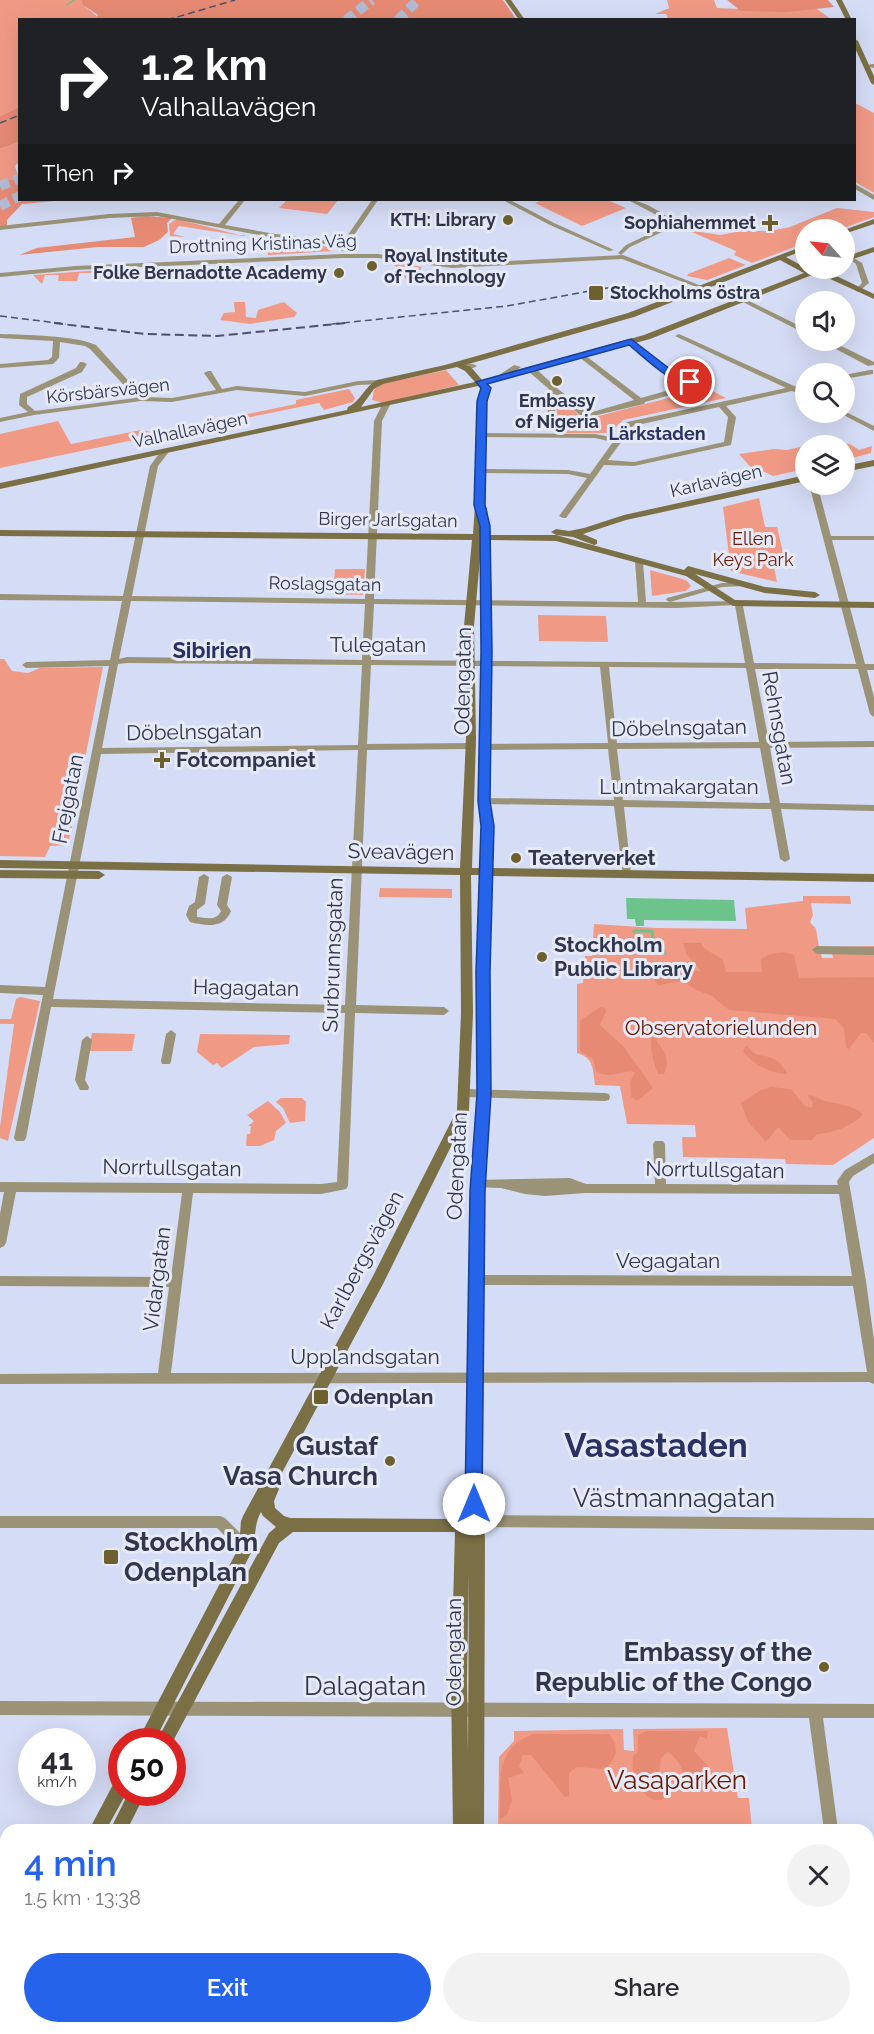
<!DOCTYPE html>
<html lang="en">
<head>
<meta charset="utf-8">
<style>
  :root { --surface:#fff; --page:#f2f2f3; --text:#2b2b33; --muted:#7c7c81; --accent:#2563eb }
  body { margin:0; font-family:Raleway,sans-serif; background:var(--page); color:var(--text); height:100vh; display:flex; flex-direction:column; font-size:22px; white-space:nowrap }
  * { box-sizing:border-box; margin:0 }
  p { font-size:20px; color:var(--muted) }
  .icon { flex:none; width:33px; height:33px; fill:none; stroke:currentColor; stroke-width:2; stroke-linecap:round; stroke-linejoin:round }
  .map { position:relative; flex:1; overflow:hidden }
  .side { position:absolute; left:0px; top:1824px; width:874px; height:210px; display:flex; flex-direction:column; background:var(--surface); border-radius:18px 18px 0 0; box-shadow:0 6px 24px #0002 }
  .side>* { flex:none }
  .banner { position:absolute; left:18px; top:18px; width:838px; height:183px; border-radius:0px; box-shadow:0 6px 24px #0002; background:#202124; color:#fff; overflow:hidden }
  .needle { width:39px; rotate:297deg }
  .buttons { position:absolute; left:795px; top:219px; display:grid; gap:12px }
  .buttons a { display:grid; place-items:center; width:60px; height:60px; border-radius:50%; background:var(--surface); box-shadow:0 6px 24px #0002; font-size:30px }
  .speed { position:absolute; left:18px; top:1728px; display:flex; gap:12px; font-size:30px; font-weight:700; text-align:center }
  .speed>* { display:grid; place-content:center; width:78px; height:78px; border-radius:50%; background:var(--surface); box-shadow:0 6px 24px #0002; line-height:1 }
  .speed small { font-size:15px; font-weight:400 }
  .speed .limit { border:9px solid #d22; background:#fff; color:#111 }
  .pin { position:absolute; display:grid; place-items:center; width:51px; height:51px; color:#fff; margin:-26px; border:3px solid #fff; border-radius:50%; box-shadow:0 2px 6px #0007 }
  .me { position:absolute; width:66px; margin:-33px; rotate:0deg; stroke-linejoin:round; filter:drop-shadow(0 0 4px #0008) }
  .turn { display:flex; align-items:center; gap:21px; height:126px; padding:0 24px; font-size:27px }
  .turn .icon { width:78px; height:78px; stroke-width:2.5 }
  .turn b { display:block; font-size:42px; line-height:51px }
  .then { display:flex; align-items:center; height:57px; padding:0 24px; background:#0003; gap:12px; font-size:22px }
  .round { display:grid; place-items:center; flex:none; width:63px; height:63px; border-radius:32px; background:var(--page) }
  .summary { display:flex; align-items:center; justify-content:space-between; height:102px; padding:0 24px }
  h1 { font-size:36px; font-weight:600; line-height:45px; color:var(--accent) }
  .cta { display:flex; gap:12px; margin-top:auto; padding:12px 24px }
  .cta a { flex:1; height:69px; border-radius:36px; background:var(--accent); color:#fff; font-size:24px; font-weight:600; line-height:69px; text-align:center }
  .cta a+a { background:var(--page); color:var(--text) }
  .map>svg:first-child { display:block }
  .green { fill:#f09a86 }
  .forest { fill:#e68a74 }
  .water { fill:#6cc38b }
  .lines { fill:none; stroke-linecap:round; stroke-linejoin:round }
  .stream-far1 { stroke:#6cc38b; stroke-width:1.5 }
  .stream { stroke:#6cc38b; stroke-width:3 }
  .highway-tunnel { stroke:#b4bbd4; stroke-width:10; stroke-dasharray:10 5; stroke-linecap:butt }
  .street { fill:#9b9377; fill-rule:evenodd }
  .secondary { fill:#7b6f45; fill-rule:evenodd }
  .rail-far1 { stroke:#4c516a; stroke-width:1.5; stroke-dasharray:7 4; stroke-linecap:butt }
  .rail { stroke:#4c516a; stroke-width:2; stroke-dasharray:9 4.5; stroke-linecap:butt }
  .route { fill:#2563eb; stroke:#184099; stroke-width:1.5 }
  .poi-dot { fill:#6e602e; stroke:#e6eaf7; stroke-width:2 }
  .labels { text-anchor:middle; stroke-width:6; stroke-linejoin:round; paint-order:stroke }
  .far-poi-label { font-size:18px; font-weight:bold; fill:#31364f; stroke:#e6eaf7; text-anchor:end }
  .far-street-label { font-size:18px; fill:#31364f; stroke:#e6eaf7 }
  .far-neighbourhood-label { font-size:18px; font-weight:bold; fill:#2a3265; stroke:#e6eaf7 }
  .far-park-label { font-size:18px; fill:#6b1905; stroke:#e6eaf7 }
  .street-label { font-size:21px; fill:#31364f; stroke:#e6eaf7 }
  .poi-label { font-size:21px; font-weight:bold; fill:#31364f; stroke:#e6eaf7; text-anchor:start }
  .park-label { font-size:21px; fill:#6b1905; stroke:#e6eaf7 }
  .neighbourhood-label { font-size:22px; font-weight:bold; fill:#2a3265; stroke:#e6eaf7 }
  .near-poi-label { font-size:26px; font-weight:bold; fill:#31364f; stroke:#e6eaf7; text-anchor:end }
  .near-street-label { font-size:26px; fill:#31364f; stroke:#e6eaf7 }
  .near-park-label { font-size:26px; fill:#6b1905; stroke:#e6eaf7 }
  .near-district-label { font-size:33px; font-weight:bold; fill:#2a3265; stroke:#e6eaf7 }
</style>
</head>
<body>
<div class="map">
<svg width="874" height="2034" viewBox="0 0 874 2034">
  <rect width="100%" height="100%" fill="#d5dcf5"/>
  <!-- green -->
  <g class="green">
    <polygon points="0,0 81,0 83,5 98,17 96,19 20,20 19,107 0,116"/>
    <path d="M667 0H714L717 8C750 9 781 13 814 7L831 19 669 20 666 14H655L669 8Z"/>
    <polygon points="855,103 874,113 874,193 855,182"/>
    <polygon points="19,142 19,162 15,166 19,180 0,180 0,149"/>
    <polygon points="287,200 338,200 327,214 279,208"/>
    <polygon points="543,200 607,200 626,208 582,226 535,203"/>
    <polygon points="837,208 874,212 874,217 841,229 806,230 805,243 752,263 734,255 736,251 687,230 720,235 742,231 771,231 790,227"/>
    <polygon points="177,219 239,235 246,235 244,236 179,226 173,234 185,237 170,236 169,224"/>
    <polygon points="266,240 329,247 333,251 252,256 268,255"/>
    <polygon points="729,258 746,265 707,280 687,276 688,274"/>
    <polygon points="391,261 422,267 411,285"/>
    <polygon points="101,270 101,277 92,280 93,273 79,273 77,281 58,281 59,275 45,275 42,284 33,275"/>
    <polygon points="234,302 245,302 246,317 256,318 258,310 284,302 297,313 294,317 250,324 220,320 224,313 235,312"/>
    <polygon points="446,370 459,385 383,403 372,400 374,390 381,384"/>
    <path d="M707 388 726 398 623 420 610 433H558L556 400C569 400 575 416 587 419Z"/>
    <path d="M349 389 355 398 353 402 324 410 319 403 197 428 196 432C175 440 152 443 129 441L0 468V434L58 421 71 444 141 430 155 433 296 404V400Z"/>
    <polygon points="817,443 850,444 859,450 872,446 871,453 845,460 844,446 810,445"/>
    <polygon points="805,446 805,469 773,476 765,472 755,472 739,454 774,449 787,450"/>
    <polygon points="759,498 765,527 777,527 785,561 773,562 777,582 731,571 723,507"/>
    <polygon points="335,569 365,569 363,595 333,594"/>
    <polygon points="650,570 686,580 691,586 686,591 652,596"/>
    <polygon points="538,615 606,616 608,642 539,641"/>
    <polygon points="0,659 4,659 12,671 28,673 40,668 103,667 68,845 50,846 45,857 0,856"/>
    <polygon points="380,888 452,889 452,898 379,897"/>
    <path d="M803 896H850L851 904 811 903 813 915 810 922 816 929 819 947 874 946V949H820L822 958H833L832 953H874V1138L833 1165 786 1164 785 1159 683 1157 682 1137H696L695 1125 627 1124 620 1086 595 1085C593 1069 594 1058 577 1053V984L583 983 585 956H592L594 924 656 928 747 929 745 908 803 901Z"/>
    <polygon points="20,997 40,1001 8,1141 0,1138 0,1127 14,1024 0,1024 0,1019 11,1019 16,999"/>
    <polygon points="92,1033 135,1034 132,1051 88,1051"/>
    <polygon points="200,1034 290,1035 289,1044 254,1047 222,1068 217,1063 213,1065 197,1052"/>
    <polygon points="281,1098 302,1098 306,1102 305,1121 290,1123 283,1108 276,1102"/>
    <polygon points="268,1101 280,1112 286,1123 276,1131 274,1140 260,1146 246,1146 247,1134 250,1134 251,1126 248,1126 254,1121 247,1115"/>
    <polygon points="727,1728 738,1798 749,1798 752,1830 498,1830 499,1757 514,1741 514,1731 623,1729 624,1750 634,1751 633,1729"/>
    <rect x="495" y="2028" width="293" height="6"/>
  </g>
  <!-- forest -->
  <g class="forest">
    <polygon points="81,0 503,0 516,19 96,20 98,15 83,5"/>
    <polygon points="727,0 828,0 834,7 786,12 741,11"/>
    <polygon points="19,107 19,142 0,149 0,116"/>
    <polygon points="0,180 19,180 20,200 66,200 22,204 7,220 7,226 0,227"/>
    <polygon points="146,216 172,218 167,223 168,232 159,240 144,247 98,247 19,255 37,248 135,237 131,218"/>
    <path d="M683 943H701L704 948 723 960 726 972H762L761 959C772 952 783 950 794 955L799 978 874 977V1043L866 1033H861L849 1049 846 1047 844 1028 835 1019 729 1010 712 996 696 990 682 981 659 985 647 973 653 966 652 961 675 970 701 971 687 955Z"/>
    <path d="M600 1007 605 1008 606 1011 600 1025 623 1046 653 1088 637 1101 631 1097 630 1082 635 1072C620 1069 611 1081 596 1071L593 1059 580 1051V1021Z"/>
    <path d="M651 1024 656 1025 657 1042C666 1051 670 1063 664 1074H658C651 1057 650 1042 651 1024Z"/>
    <path d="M746 1046C750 1049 754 1054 759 1055 772 1057 781 1060 787 1074 771 1074 752 1064 743 1051Z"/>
    <path d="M771 1087 791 1089 805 1106 812 1108 813 1102 807 1095C814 1095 818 1099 825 1101 840 1105 851 1104 863 1114 855 1125 831 1134 817 1134L812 1140H790L778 1127 766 1142 748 1122 741 1103 761 1090Z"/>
    <path d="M647 1731H708L707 1739 700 1736 694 1751 709 1767 710 1790C672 1790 694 1770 668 1752L661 1758 659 1773 666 1795 662 1800C641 1804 630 1772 633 1756L638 1752V1735Z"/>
    <path d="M533 1734H609C620 1747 617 1758 605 1769L577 1767 569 1773V1796L565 1797 531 1755H523L519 1766 524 1773 508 1778 512 1800 507 1815 500 1819C501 1783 493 1749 533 1734Z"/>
  </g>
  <!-- water -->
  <polygon class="water" points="626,898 734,900 736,921 644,920 644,926 636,926 635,919 627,919"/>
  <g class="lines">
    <!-- stream-far1 -->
    <polyline class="stream-far1" points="67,5 74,0"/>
    <!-- stream -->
    <polyline class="stream" points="634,931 652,931 653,940 665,953"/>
    <!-- highway-tunnel -->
    <g class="highway-tunnel">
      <polyline points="346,20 372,0"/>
      <polyline points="398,20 418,0"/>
      <polyline points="0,186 20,178"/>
      <polyline points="0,206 20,196"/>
    </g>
    <!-- street -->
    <g class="street">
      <polygon points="871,64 874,64 874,68 869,67 868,66"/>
      <polygon points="855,184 874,195 874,200 855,189"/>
      <polygon points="239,200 245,200 225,225 275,234 343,242 372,200 378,200 344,250 342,251 339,249 341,246 275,238 157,216 109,218 0,230 0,226 109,214 157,212 219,224"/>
      <polygon points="503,200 510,200 554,223 614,250 609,251 550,225"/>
      <path d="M628 200C641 199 668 215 677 225L630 247 621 255 618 253 626 245 670 224 666 220Z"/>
      <polygon points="343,254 378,254 452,264 623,255 704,287 699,288 622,259 452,268 378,258 343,258 75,270 0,277 0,273 75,266"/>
      <polygon points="851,256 862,263 869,283 858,292 855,290 862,283 856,264 848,258"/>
      <polygon points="743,298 806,329 806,334 741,301 741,299"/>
      <path d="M0 334C25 335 74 335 96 345L143 397 172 398 216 390 204 373 208 371H211L222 389 237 386 305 392 358 381 380 380 384 382 380 384 358 385 305 396 237 390 172 402 141 401 34 415 0 422V418L28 412 19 405 20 394 76 368 80 362H83L87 364 82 372 27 397V404L35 411 136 398 90 349 85 346 60 342 59 358 53 364 0 368V364L48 360 52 357 53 341 0 338Z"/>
      <path d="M679 334 794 386 806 384V388L800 389 806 392V397L792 391 726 406 736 417 731 445 634 466 604 465 566 518H563L559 516 587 478 568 474 480 473 476 471 480 469 568 470 590 474 613 442 595 438 481 437 477 435 478 433 595 434 616 438 627 422 786 388 677 337 675 336ZM719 407 728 417 724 442 634 462 608 460 633 426Z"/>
      <polygon points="631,340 669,369 696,384 696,388 645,402 644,404 589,417 580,415 556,395 555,414 548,416 547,396 551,391 528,371 528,367 534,367 558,389 589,413 634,400 579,357 578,355 582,353 641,398 687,385 663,373 629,343 627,342"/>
      <polygon points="819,340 829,340 874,362 874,365 868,366"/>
      <polygon points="454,362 473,364 477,366 473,368 457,366 454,366"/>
      <polygon points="514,365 521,367 505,379 499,379 499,375"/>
      <polygon points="870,370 873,370 873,374 844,379 844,375"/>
      <path d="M383 403 390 405 382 421 374 599 638 602 635 561 639 559 643 561 646 602H670L666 600 667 598 722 583 745 582V586L722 587 670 602 742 601 754 663 856 664 809 484H817L831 536H874V540H832L865 664H874V670H867L874 697V717L870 714 858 669H755L769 742 874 741V747L770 748 780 803 874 805V811L781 809 790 859 785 862 780 859 771 809 624 807 631 874 626 877 623 876 614 806 484 804 479 801 484 798 614 800 608 749 484 750 479 747 484 744 608 743 600 667 371 665 367 744 471 743 476 746 471 749 367 750 356 1005 444 1007 449 1011 444 1015 355 1013 348 1186 346 1189 321 1194 193 1193 171 1373 867 1372 853 1286 476 1285 472 1283 470 1280 472 1277 476 1275 852 1276 839 1194 585 1193 545 1196 525 1194 501 1188 473 1187 471 1184 473 1181 477 1180 570 1178 586 1184H655L653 1144 655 1141H663L665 1144 666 1184 838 1185 837 1181 845 1170 874 1153V1163L853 1176 849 1182 866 1281 874 1340V1384L869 1382 0 1384V1374L158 1373 169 1287 0 1286V1276L171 1277 182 1193 16 1192 6 1243 4 1246 0 1248V1214L4 1192H0V1182L321 1184 337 1182 345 1013 51 1007 26 1138 24 1141H16L14 1138 43 995 0 993V985L45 987 109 666 26 668 22 665 26 662 110 660 122 601 0 600V594L123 596 150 466 161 451H164L168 453 158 466 132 596 365 599 374 421ZM131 601 365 604 362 660 127 657 119 659ZM374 604 676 608 735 605 745 663 371 660ZM127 663 362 665 358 745 102 748 118 664ZM609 667 746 668 759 742 617 743ZM760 748 770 803 623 800 617 749ZM358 750 345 1005 53 999 101 754Z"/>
      <polygon points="844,411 874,426 874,431 838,412 844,412"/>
      <path d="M204 874 209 877 205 904 197 910V917C206 918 217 921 221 911L217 905 222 877 227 874 232 877 227 905 231 911C224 929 206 926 190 922L186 915 189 906 195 902 199 877Z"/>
      <polygon points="817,946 874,947 874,955 817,954 812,950"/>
      <polygon points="171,1030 176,1034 171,1061 170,1064 162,1064 161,1061 166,1034"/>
      <polygon points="87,1036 92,1040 85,1080 89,1087 88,1090 80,1090 75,1080 82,1040"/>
      <polygon points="466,1089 605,1093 609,1094 610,1097 609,1100 605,1101 466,1097 462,1096 461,1093 462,1090"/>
      <polygon points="475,1515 874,1518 874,1530 475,1527 470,1525 468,1521 470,1517"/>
      <polygon points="0,1516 220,1516 225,1518 251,1544 253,1548 251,1552 246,1554 241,1552 217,1528 0,1528"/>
      <polygon points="0,1701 874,1704 874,1718 823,1718 838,1830 824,1830 809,1718 0,1715"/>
      <rect x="868" y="1857" width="6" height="14"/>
      <rect x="868" y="1994" width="6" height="16"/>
      <polygon points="849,2028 865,2028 866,2034 850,2034"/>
    </g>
    <!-- secondary -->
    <g class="secondary">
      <polygon points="505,0 511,0 525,20 519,20"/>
      <polygon points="836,0 842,0 852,20 846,20"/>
      <polygon points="855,39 858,41 874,76 874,85 871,83 855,48"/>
      <polygon points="874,219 874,224 844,234 844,230"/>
      <path d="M806 245V250L786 257 806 268H826L824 270 874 294V299L817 273 650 339 485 384 490 390 486 401 484 506 487 508 490 535H556L684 570 688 566 765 587 815 592 820 595 815 598 765 593 695 574 735 600 874 602V608L733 606 686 576 556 541 490 540 492 613 489 801 493 826 492 868 874 874V882L492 876 489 972 490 1094 484 1191 481 1504 485 1538 484 1830H453L451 1680 455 1532H293L279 1543 172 1743 156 1742 269 1533 276 1527 263 1516 261 1512C253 1526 257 1539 251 1553L154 1742H137L239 1547 241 1521 243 1516 373 1276 457 1110 461 1013 460 875 0 868V860L460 868 466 739 464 626 472 540 0 536V530L473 534 475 505 478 401 482 390 478 386 0 489V483L347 410 348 407C361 401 364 387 377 380L445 365 628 313ZM780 260 804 273 644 335 482 380 471 367 465 365 634 317ZM457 367 465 371 475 382 361 407 374 389 383 384ZM481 547 482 613 479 801 483 826 481 868H472L476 739 474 626ZM471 875H481L477 972 478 1094 470 1191 467 1512 463 1510 458 1512 455 1519H451L290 1518 284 1516 275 1508 274 1501 279 1489 276 1484 383 1284 469 1110 473 1013ZM469 1573 468 1753 467 1680Z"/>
      <polygon points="874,247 874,252 844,262 844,257"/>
      <polygon points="874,460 874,466 844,472 844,466"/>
      <polygon points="806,475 806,481 626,520 583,534 597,540 597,544 594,545 573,537 556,535 551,532 556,529 569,531 584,528 624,515"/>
      <polygon points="0,870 99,871 105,875 99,879 0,878"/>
      <polygon points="122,1777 122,1792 127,1792 106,1830 89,1830 116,1779"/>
      <polygon points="129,1792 146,1792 127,1830 110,1830"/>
      <polygon points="6,1991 6,2018 0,2021 0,1994"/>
      <polygon points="6,2027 6,2028 24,2028 21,2034 3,2034"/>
      <rect x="452" y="2028" width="31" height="6"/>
    </g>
    <!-- rail-far1 -->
    <g class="rail-far1">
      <polyline points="167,20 235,0"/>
      <polyline points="0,123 20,115"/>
      <polyline points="0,316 66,324"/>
      <polyline points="332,324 507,306 618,286"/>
    </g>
    <!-- rail -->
    <polyline class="rail" points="54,323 145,334 217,336 346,323"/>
  </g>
  <!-- route -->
  <path class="route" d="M631 339 670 369 693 380V385C674 387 644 357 629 345L487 384 491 388 487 401 485 505 490 526 492 652 490 801 494 826 490 972 491 1094 485 1191 482 1504 480 1510 474 1512 468 1510 465 1504 470 1191 477 1094 476 972 481 826 478 801 481 652 480 526 474 505 477 401 481 388 476 382Z"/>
  <!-- markers -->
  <g class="poi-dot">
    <circle cx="508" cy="220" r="6"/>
    <path d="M767 214h6v6h6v6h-6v6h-6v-6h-6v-6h6z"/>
    <circle cx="372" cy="266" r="6"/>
    <circle cx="339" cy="273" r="6"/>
    <rect x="588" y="285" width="16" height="16" rx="3"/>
    <circle cx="557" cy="381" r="6"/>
    <path d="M159 751h6v6h6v6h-6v6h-6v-6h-6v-6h6z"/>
    <circle cx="516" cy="858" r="6"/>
    <circle cx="542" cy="957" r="6"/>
    <rect x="313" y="1389" width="16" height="16" rx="3"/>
    <circle cx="390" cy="1461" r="6"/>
    <rect x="103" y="1549" width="16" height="16" rx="3"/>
    <circle cx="824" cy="1667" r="6"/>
  </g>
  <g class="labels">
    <!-- far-poi labels -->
    <g class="far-poi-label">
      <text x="496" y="226">KTH: Library</text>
      <text x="756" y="229">Sophiahemmet</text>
      <text x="384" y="262" text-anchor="start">Royal Institute<tspan x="384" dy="21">of Technology</tspan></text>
      <text x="327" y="279">Folke Bernadotte Academy</text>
      <text x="610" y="299" text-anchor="start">Stockholms östra</text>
      <text x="557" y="407" text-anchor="middle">Embassy<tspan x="557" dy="21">of Nigeria</tspan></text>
    </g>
    <!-- far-street labels -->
    <g class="far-street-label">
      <text transform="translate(263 244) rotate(-2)" y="6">Drottning Kristinas Väg</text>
      <text transform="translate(108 391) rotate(-6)" y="6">Körsbärsvägen</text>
      <text transform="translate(190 430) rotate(-12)" y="6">Valhallavägen</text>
      <text transform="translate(716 481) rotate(-13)" y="6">Karlavägen</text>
      <text transform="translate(388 520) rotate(1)" y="6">Birger Jarlsgatan</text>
      <text transform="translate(325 584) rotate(1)" y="6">Roslagsgatan</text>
    </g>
    <!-- far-neighbourhood labels -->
    <g class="far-neighbourhood-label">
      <text x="657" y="440">Lärkstaden</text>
    </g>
    <!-- far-park labels -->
    <g class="far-park-label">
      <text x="753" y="545">Ellen<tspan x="753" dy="21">Keys Park</tspan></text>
    </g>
    <!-- street labels -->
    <g class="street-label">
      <text x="378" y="652">Tulegatan</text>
      <text transform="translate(463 681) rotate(-89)" y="7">Odengatan</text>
      <text transform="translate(679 728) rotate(-1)" y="7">Döbelnsgatan</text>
      <text transform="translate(779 728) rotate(80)" y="7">Rehnsgatan</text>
      <text transform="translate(194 732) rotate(-1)" y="7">Döbelnsgatan</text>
      <text x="679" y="794">Luntmakargatan</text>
      <text transform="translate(68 799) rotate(-79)" y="7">Frejgatan</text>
      <text transform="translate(401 852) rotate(1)" y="7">Sveavägen</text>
      <text transform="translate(333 955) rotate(-88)" y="7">Surbrunnsgatan</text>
      <text transform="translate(246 988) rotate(1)" y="7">Hagagatan</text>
      <text transform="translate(457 1166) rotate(-87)" y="7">Odengatan</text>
      <text transform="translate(172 1168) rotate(1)" y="7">Norrtullsgatan</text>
      <text transform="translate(715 1170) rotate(1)" y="7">Norrtullsgatan</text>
      <text transform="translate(362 1260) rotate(-62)" y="7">Karlbergsvägen</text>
      <text x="668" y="1268">Vegagatan</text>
      <text transform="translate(157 1279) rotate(-83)" y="7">Vidargatan</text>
      <text x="365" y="1364">Upplandsgatan</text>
      <text transform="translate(454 1652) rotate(-90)" y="7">Odengatan</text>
    </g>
    <!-- poi labels -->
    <g class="poi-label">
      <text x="176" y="767">Fotcompaniet</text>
      <text x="528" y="865">Teaterverket</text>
      <text x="554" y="952">Stockholm<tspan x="554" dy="24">Public Library</tspan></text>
      <text x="334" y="1404">Odenplan</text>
    </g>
    <!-- park labels -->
    <g class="park-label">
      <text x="721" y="1035">Observatorielunden</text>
    </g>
    <!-- neighbourhood labels -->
    <g class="neighbourhood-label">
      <text x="212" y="658">Sibirien</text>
    </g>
    <!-- near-poi labels -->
    <g class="near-poi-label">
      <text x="378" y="1455">Gustaf<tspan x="378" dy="30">Vasa Church</tspan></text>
      <text x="124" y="1551" text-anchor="start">Stockholm<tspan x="124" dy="30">Odenplan</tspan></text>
      <text x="812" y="1661">Embassy of the<tspan x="812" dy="30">Republic of the Congo</tspan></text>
    </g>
    <!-- near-street labels -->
    <g class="near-street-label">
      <text x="674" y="1507">Västmannagatan</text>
      <text x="365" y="1695">Dalagatan</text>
    </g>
    <!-- near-park labels -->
    <g class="near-park-label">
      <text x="677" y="1789">Vasaparken</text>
    </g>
    <!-- near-district labels -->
    <g class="near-district-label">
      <text x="656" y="1457">Vasastaden</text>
    </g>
  </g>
</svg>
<div class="buttons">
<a><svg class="needle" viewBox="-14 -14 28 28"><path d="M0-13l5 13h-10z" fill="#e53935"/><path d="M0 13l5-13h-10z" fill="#7c7c81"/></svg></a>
<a><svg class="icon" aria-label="sound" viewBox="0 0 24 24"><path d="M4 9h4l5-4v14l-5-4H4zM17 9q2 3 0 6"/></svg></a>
<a><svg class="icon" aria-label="search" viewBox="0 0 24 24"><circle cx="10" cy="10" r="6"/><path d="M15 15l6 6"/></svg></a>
<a><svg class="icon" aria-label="layers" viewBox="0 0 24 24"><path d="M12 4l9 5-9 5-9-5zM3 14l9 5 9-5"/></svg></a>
</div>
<div class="speed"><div>41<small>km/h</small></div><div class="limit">50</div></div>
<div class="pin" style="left:690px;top:382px;background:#d93025"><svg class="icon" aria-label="arrive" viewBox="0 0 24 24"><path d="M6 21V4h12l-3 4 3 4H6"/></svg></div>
<svg class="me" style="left:474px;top:1504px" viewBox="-20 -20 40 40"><circle r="19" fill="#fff"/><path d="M0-13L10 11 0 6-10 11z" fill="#2563eb"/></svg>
<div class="banner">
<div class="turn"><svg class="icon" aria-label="right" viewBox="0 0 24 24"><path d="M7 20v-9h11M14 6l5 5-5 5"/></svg><div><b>1.2 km</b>Valhallavägen</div></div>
<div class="then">Then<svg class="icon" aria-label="right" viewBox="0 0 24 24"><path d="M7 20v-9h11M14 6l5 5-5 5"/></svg></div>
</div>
<section class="side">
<div class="summary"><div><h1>4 min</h1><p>1.5 km · 13:38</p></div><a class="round"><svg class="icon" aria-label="close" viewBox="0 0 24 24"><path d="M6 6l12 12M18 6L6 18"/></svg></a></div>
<div class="cta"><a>Exit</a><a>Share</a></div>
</section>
</div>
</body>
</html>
